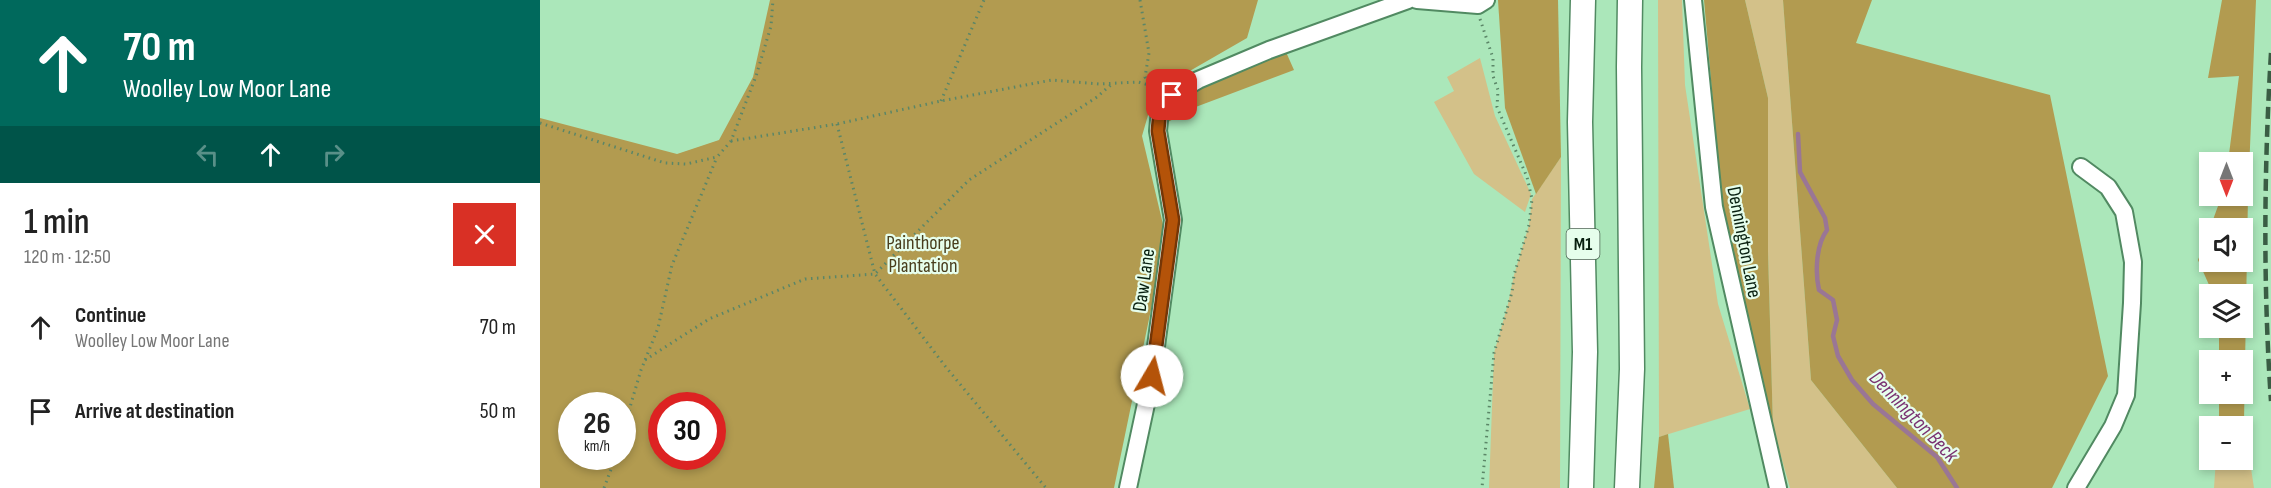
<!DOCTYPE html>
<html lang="en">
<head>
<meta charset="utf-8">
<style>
  :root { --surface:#fff; --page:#f2f2f2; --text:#222; --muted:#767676 }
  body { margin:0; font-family:"Sofia Sans Condensed",sans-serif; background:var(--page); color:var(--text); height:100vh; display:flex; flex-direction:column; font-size:22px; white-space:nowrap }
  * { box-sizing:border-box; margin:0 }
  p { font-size:20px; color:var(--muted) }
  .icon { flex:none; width:33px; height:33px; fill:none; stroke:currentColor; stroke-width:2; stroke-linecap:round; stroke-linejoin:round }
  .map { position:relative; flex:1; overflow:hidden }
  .sheet { display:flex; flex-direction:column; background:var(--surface); width:540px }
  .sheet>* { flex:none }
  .banner { background:#00695c; color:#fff; overflow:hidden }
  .needle { width:39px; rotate:180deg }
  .tools { position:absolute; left:1659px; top:152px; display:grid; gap:12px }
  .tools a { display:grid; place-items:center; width:54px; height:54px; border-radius:0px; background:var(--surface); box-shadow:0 3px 9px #0003; font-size:30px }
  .speed { position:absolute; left:18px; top:392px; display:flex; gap:12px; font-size:30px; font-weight:700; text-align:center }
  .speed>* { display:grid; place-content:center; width:78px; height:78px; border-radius:50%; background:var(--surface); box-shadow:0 3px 9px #0003; line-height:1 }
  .speed small { font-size:15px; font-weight:400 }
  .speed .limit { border:9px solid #d22; background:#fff; color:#111 }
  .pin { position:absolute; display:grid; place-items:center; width:51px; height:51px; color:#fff; margin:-26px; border-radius:12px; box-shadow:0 3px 9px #0006 }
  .me { position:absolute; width:66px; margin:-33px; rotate:8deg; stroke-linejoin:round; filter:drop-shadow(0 0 4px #0008) }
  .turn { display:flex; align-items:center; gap:21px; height:126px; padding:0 24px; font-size:27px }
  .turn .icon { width:78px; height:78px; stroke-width:2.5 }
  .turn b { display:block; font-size:42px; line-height:51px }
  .lanes { display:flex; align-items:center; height:57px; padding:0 24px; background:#0003; justify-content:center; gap:30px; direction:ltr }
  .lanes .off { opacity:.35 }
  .round { display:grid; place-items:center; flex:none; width:63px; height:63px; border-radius:0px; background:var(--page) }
  .headline { display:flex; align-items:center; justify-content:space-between; height:102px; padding:0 24px }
  h1 { font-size:36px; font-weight:600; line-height:45px }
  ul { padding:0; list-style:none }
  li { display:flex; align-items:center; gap:18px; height:84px; padding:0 24px }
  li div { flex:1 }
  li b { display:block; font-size:22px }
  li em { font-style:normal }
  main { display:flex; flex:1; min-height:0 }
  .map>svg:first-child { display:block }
  .green { fill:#d3c189 }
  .forest { fill:#b29b50; fill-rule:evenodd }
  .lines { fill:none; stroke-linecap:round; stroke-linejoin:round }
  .stream { stroke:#9a7695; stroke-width:4.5 }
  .minor-casing { stroke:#518a62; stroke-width:20 }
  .highway-casing { stroke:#518a62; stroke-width:27 }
  .path { stroke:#5b8667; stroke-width:3; stroke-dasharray:1.5 4.5; stroke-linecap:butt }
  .minor { stroke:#fff; stroke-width:16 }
  .highway { stroke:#fff; stroke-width:24 }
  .rail { stroke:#3a5d44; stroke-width:4.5; stroke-dasharray:12 6; stroke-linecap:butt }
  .route-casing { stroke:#753606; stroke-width:15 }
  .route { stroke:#b45309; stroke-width:10 }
  .labels { text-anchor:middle; stroke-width:4.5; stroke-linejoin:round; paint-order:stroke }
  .shield { fill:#e6feec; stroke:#4b6352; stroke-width:1.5 }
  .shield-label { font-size:18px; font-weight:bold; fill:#082010 }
  .park-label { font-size:20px; fill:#483d1c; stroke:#e6feec }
  .street-label { font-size:20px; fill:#082010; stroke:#e6feec }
  .water-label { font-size:21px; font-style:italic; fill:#7a3272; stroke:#e6feec }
</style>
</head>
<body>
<main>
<section class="sheet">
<div class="banner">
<div class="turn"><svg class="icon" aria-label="ahead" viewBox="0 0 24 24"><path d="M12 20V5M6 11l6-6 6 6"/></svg><div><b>70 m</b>Woolley Low Moor Lane</div></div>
<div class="lanes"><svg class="icon off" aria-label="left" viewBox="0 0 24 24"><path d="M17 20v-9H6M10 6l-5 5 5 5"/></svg><svg class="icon" aria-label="ahead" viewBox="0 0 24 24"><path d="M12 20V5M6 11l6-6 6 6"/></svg><svg class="icon off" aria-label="right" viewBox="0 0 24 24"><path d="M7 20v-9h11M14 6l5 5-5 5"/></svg></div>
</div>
<div class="headline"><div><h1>1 min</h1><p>120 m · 12:50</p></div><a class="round" style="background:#d93025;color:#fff"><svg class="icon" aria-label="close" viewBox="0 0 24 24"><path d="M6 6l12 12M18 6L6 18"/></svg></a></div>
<ul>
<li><svg class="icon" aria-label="ahead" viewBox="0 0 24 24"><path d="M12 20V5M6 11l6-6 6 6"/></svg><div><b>Continue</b><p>Woolley Low Moor Lane</p></div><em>70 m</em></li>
<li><svg class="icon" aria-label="arrive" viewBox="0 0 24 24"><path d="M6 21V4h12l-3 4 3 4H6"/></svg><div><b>Arrive at destination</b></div><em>50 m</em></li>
</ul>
</section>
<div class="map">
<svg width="1731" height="488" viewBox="0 0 1731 488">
  <rect width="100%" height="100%" fill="#abe7ba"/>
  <!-- green -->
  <g class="green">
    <polygon points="1118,0 1142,0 1145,85 1178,304 1210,409 1119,437"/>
    <polygon points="1205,0 1243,0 1271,380 1357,488 1250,488 1233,428 1228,252 1228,98"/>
    <polygon points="940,58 955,116 991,194 985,212 934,174 894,102 914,91 907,77"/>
    <polygon points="1021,157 1020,488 949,488 954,353 968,304 974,275 989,225 992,199"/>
    <polygon points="1679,419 1704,422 1714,488 1674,488 1676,459 1702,459 1702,426 1679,426"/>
  </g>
  <!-- forest -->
  <g class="forest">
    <path d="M230 0H718L707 38 615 91 602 136 626 237 574 488H0V118L137 154 179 140 213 77ZM32 405H82V456H32ZM122 405H172V456H122Z"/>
    <polygon points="958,0 1018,0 1021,157 996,194 965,108"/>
    <polygon points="1164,0 1205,0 1228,98 1228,252 1233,427 1182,206"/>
    <polygon points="1243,0 1332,0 1316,43 1510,95 1568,376 1512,488 1357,488 1271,380"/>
    <polygon points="1682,0 1716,0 1708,196 1704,422 1679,419 1679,393 1702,393 1702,360 1679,360 1679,327 1702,327 1702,294 1673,294 1658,260 1670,228 1670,261 1702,261 1702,228 1670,228 1682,195 1702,195 1702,162 1688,162 1699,76 1668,78"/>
    <polygon points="746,52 754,70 653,108 628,122 630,106 644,96"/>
    <polygon points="1128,434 1134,488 1114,488 1119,437"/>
  </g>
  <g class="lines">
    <!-- stream -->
    <path class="stream" d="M1258 134 1260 172 1285 218 1287 230C1276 245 1275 272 1279 290L1293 300 1297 320 1293 336 1298 356 1312 380 1333 404 1397 457 1417 488"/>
    <!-- minor casing -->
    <g class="minor-casing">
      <g id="minor">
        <polyline points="877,0 938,5 946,0"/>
        <polyline points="1153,0 1174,207 1238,488"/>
        <polyline points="588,488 612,376 633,220 618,131 620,110 632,95 658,80 729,50 868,0"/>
        <polyline points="1536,488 1573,426 1586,395 1592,303 1593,262 1584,212 1568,187 1541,167"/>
      </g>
    </g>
    <!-- highway casing -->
    <g class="highway-casing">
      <g id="highway">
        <polyline points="1041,488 1045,352 1040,122 1043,0"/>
        <polyline points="1087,488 1092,369 1089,67 1090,0"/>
      </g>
    </g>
    <!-- path -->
    <g class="path">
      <polyline points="600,0 609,53 605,77 616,91"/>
      <polyline points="940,19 953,58 953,76 958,90 957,107 987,177 992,199 989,225 974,275 972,292 954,353 942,488"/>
      <polyline points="401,101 444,0"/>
      <polyline points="0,123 125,163 146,164 177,157 191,141 216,76 231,26 233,0"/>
      <polyline points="297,124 335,274 405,366 506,488"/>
      <polyline points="191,141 297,124 401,101 512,80 559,84 598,82 609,85"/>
      <polyline points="105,360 169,319 265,279 335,274 429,180 557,97 573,83"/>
      <polyline points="82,434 101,370 118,328 132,265 177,157"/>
      <polyline points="64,488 76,456"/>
    </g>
    <!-- minor -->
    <use href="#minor" class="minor"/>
    <!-- highway -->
    <use href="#highway" class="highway"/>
    <!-- rail -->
    <path class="rail" d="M1731 53C1724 169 1723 285 1731 401"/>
  </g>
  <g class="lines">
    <!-- route casing -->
    <g class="route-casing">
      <polyline id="route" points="612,376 633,220 618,131 620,110 632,95"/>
    </g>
    <!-- route -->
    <use href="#route" class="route"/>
  </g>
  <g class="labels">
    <!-- shield labels -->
    <rect class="shield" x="1026.5" y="229" width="33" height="30" rx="4.5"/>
    <g class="shield-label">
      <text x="1043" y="250">M1</text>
    </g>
    <!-- park labels -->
    <g class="park-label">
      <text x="383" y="249">Painthorpe<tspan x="383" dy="23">Plantation</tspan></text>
    </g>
    <!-- street labels -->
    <g class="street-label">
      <text transform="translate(1205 242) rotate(79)" y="7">Dennington Lane</text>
      <text transform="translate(603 280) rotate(-82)" y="7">Daw Lane</text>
    </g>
    <!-- water labels -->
    <g class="water-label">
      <text transform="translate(1374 416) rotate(46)" y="7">Dennington Beck</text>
    </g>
  </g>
</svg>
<div class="tools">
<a><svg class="needle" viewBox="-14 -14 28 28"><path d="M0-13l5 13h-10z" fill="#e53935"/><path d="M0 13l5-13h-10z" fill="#767676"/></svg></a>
<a><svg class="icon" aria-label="sound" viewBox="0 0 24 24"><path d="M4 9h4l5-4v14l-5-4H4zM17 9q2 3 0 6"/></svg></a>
<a><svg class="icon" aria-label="layers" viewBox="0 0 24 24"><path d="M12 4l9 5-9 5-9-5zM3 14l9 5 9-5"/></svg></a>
<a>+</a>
<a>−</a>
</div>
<div class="speed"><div>26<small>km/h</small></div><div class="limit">30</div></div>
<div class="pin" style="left:632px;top:95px;background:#d93025"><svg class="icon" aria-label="arrive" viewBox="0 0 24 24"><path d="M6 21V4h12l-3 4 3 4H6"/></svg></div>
<svg class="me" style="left:612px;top:376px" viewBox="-20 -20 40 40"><circle r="19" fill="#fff"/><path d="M0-13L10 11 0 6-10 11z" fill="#b45309"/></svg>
</div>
</main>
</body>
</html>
